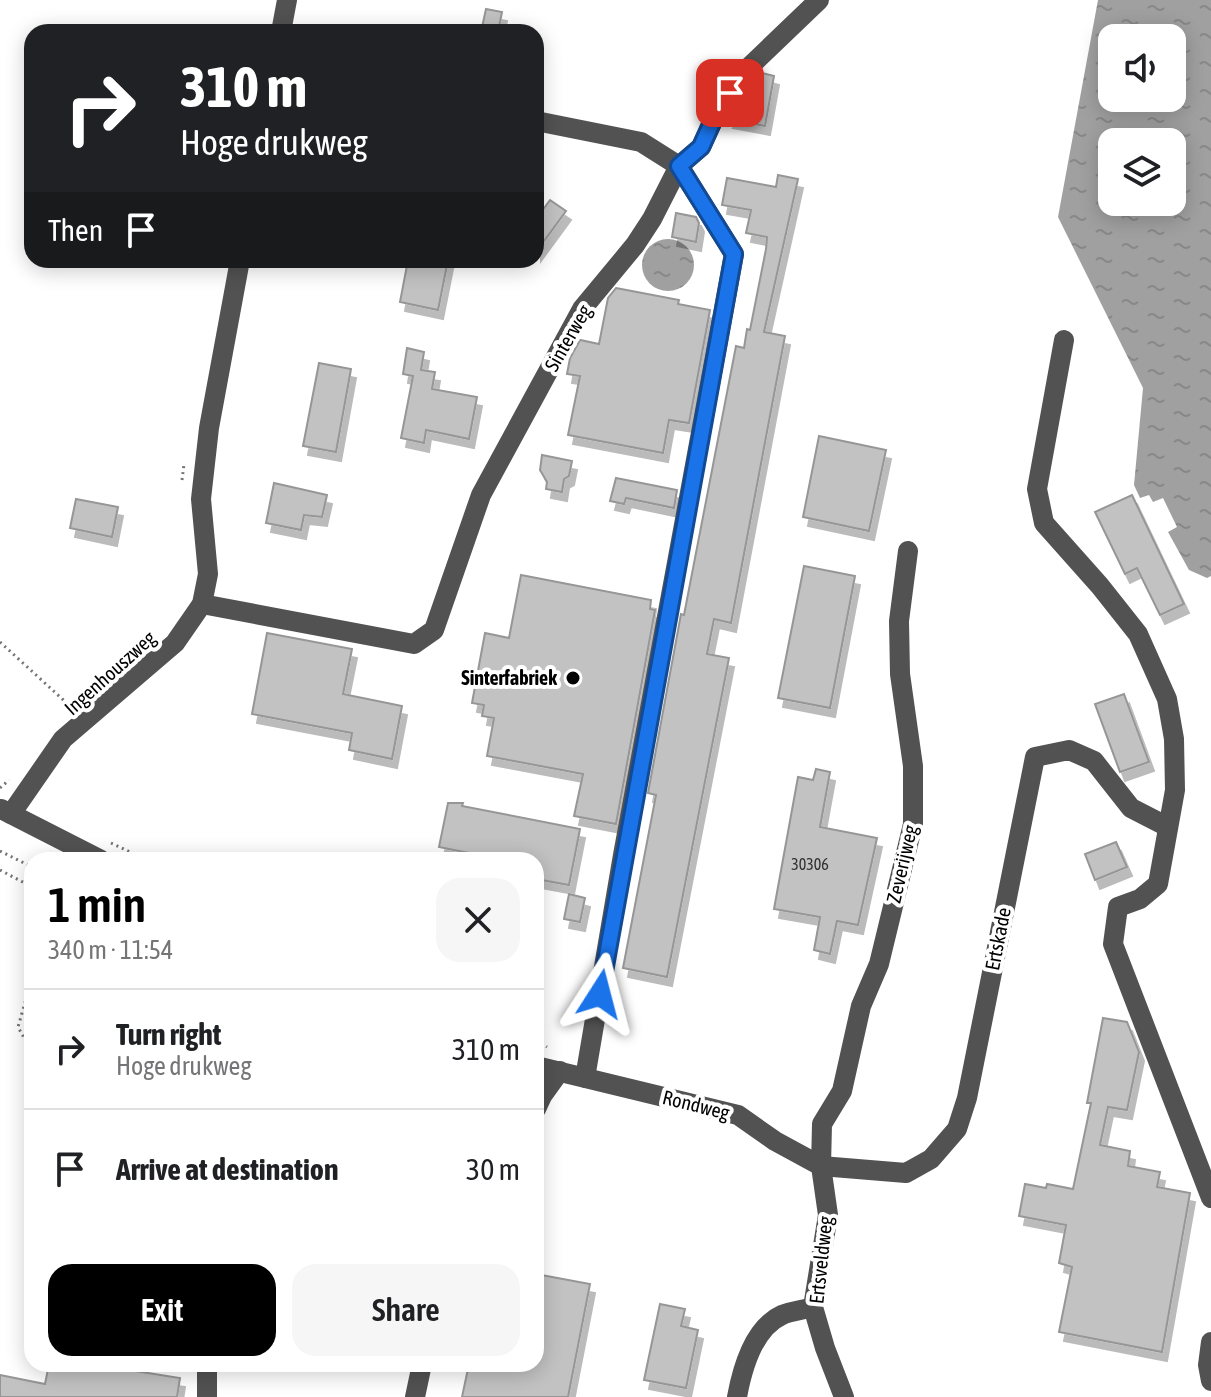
<!DOCTYPE html>
<html lang="en">
<head>
<meta charset="utf-8">
<style>
  :root { --surface:#fff; --page:#f6f6f6; --text:#202124; --muted:#757577; --line:#e0e0e0; --accent:#000 }
  body { margin:0; font-family:"Asap Condensed",sans-serif; background:var(--page); color:var(--text); height:100vh; display:flex; flex-direction:column; font-size:30px; white-space:nowrap }
  * { box-sizing:border-box; margin:0 }
  p { font-size:26px; color:var(--muted) }
  .icon { flex:none; width:44px; height:44px; fill:none; stroke:currentColor; stroke-width:2; stroke-linecap:round; stroke-linejoin:round }
  .map { position:relative; flex:1; overflow:hidden }
  .side { position:absolute; left:24px; top:852px; width:520px; height:520px; display:flex; flex-direction:column; background:var(--surface); border-radius:24px; box-shadow:0 4px 20px #0003 }
  .side>* { flex:none }
  .guide { position:absolute; left:24px; top:24px; width:520px; height:244px; border-radius:24px; box-shadow:0 4px 20px #0003; background:#202124; color:#fff; overflow:hidden }
  .controls { position:absolute; left:1098px; top:24px; display:grid; gap:16px }
  .controls a { display:grid; place-items:center; width:88px; height:88px; border-radius:16px; background:var(--surface); box-shadow:0 4px 20px #0003; font-size:40px }
  .pin { position:absolute; display:grid; place-items:center; width:68px; height:68px; color:#fff; margin:-34px; border-radius:16px; box-shadow:0 4px 12px #0006 }
  .me { position:absolute; width:88px; margin:-44px; rotate:9deg; stroke-linejoin:round; filter:drop-shadow(0 0 6px #0008) }
  .turn { display:flex; align-items:center; gap:28px; height:168px; padding:0 24px; font-size:36px }
  .turn .icon { width:104px; height:104px; stroke-width:2.5 }
  .turn b { display:block; font-size:56px; line-height:68px }
  .then { display:flex; align-items:center; height:76px; padding:0 24px; background:#0003; gap:16px; font-size:30px }
  .round { display:grid; place-items:center; flex:none; width:84px; height:84px; border-radius:24px; background:var(--page) }
  .summary { display:flex; align-items:center; justify-content:space-between; height:136px; padding:0 24px }
  h1 { font-size:48px; font-weight:600; line-height:60px; color:var(--accent) }
  .cta { display:flex; gap:16px; margin-top:auto; padding:16px 24px }
  .cta a { flex:1; height:92px; border-radius:24px; background:var(--accent); color:#fff; font-size:32px; font-weight:600; line-height:92px; text-align:center }
  .cta a+a { background:var(--page); color:var(--text) }
  ul { padding:0; list-style:none }
  li { display:flex; align-items:center; gap:24px; height:120px; padding:0 24px; border-top:2px solid var(--line) }
  li div { flex:1 }
  li b { display:block; font-size:30px }
  li em { font-style:normal }
  .map>svg:first-child { display:block }
  .water { fill:url(#water-ripples); fill-rule:evenodd }
  .building { fill:#c2c2c2; stroke:#969696; stroke-width:2; filter:url(#shadow) }
  .lines { fill:none; stroke-linecap:round; stroke-linejoin:round }
  .path { stroke:#747474; stroke-width:3; stroke-dasharray:2 4; stroke-linecap:butt }
  .minor { stroke:#525252; stroke-width:20 }
  .route-casing { stroke:#114b97; stroke-width:20 }
  .route { stroke:#1a73e8; stroke-width:14 }
  .poi-dot { fill:#000; stroke:#fff; stroke-width:3 }
  .labels { text-anchor:middle; stroke-width:8; stroke-linejoin:round; paint-order:stroke }
  .number-label { font-size:16px; fill:#303030 }
  .street-label { font-size:20px; fill:#000; stroke:#fff }
  .poi-label { font-size:20px; font-weight:bold; fill:#000; stroke:#fff; text-anchor:end }
</style>
</head>
<body>
<div class="map">
<svg width="1211" height="1397" viewBox="0 0 1211 1397">
  <defs>
    <pattern id="water-ripples" width="26" height="14" patternUnits="userSpaceOnUse" patternTransform="scale(2)"><rect width="26" height="14" fill="#a0a0a0"/><path d="M2 4q2-2 4 0t4 0M15 11q2-2 4 0t4 0" fill="none" stroke="#888"/></pattern>
    <filter id="shadow"><feDropShadow dx="5" dy="9" stdDeviation="0" flood-color="#0004"/></filter>
  </defs>
  <rect width="100%" height="100%" fill="#fff"/>
  <!-- water -->
  <g class="water">
    <path d="M1098 0H1211V576L1207 578 1189 570 1168 532 1177 527 1163 498 1153 502 1149 495 1140 498 1134 485 1143 388 1058 217ZM1112 38H1172V98H1112ZM1112 142H1172V202H1112Z"/>
    <circle cx="668" cy="265" r="26"/>
  </g>
  <!-- building -->
  <g class="building">
    <polygon points="486,9 502,12 498,32 481,32"/>
    <polygon points="762,73 774,76 765,126 728,119"/>
    <polygon points="778,175 798,179 764,332 785,336 731,623 714,619 707,654 729,658 667,977 623,968 656,795 648,793 681,614 684,615 736,346 744,348 747,329 750,330 766,249 767,237 746,233 751,210 722,205 727,178 776,187"/>
    <polygon points="550,200 566,211 536,252 536,219"/>
    <polygon points="676,213 696,217 699,223 696,242 672,237"/>
    <polygon points="408,260 448,260 438,310 400,302"/>
    <polygon points="616,288 679,300 678,304 710,310 689,423 669,420 663,453 568,435 580,376 567,374 570,358 580,340 599,344 608,298"/>
    <polygon points="407,348 424,352 421,370 435,372 432,389 477,397 469,439 426,430 424,443 401,438 413,376 403,374"/>
    <polygon points="319,363 351,369 336,452 303,446"/>
    <polygon points="819,436 886,450 869,531 803,517"/>
    <polygon points="542,455 572,461 569,476 564,479 562,492 546,489 547,482 540,470"/>
    <polygon points="616,478 677,490 674,508 626,498 624,504 610,501"/>
    <polygon points="274,483 327,495 322,517 304,515 301,530 266,523"/>
    <polygon points="1132,495 1184,604 1160,615 1137,568 1125,574 1095,512"/>
    <polygon points="76,499 118,507 112,537 70,528"/>
    <polygon points="804,566 855,576 830,708 778,698"/>
    <polygon points="521,575 651,600 650,609 655,610 616,824 574,816 583,774 487,756 494,718 482,716 484,705 472,703 485,633 509,638"/>
    <polygon points="267,633 352,649 343,694 402,706 392,759 349,750 352,733 252,714"/>
    <polygon points="1124,694 1149,762 1120,772 1095,704"/>
    <polygon points="816,769 830,772 820,827 877,838 858,925 837,921 830,954 814,950 820,917 774,909 798,777 813,780"/>
    <polygon points="448,803 463,803 462,806 580,829 569,885 536,879 536,860 504,860 439,847"/>
    <polygon points="1116,842 1127,867 1095,880 1085,854"/>
    <polygon points="569,894 585,898 580,922 564,919"/>
    <polygon points="1103,1018 1127,1022 1139,1052 1127,1110 1108,1107 1100,1145 1130,1151 1128,1166 1160,1172 1157,1187 1190,1193 1162,1352 1059,1332 1072,1267 1059,1263 1066,1225 1019,1216 1025,1184 1046,1188 1047,1184 1073,1189 1091,1103 1087,1103"/>
    <polygon points="536,1274 590,1284 568,1397 462,1397 469,1364 536,1364"/>
    <polygon points="660,1304 685,1309 681,1326 698,1330 686,1388 644,1380"/>
    <polygon points="49,1364 91,1364 180,1378 177,1397 0,1397 0,1375 45,1384"/>
  </g>
  <g class="lines">
    <!-- path -->
    <g class="path">
      <polyline points="182,480 184,464"/>
      <polyline points="0,642 71,707"/>
      <polyline points="0,788 9,780"/>
      <polyline points="111,843 147,860"/>
      <polyline points="0,851 32,867"/>
      <polyline points="0,870 32,887"/>
      <polyline points="32,978 18,1027 32,1052"/>
      <polyline points="536,1040 547,1047"/>
    </g>
    <!-- minor -->
    <g class="minor">
      <polyline points="281,32 287,0"/>
      <polyline points="1064,340 1037,489 1044,523 1100,586 1138,634 1167,699 1174,739 1175,790 1158,884 1140,899 1118,907 1113,944 1211,1198"/>
      <polyline points="202,604 414,644 434,630 481,495 582,309 635,245 652,219 679,166 641,142 536,121"/>
      <polyline points="1,809 101,860"/>
      <polyline points="11,814 63,739 175,643 202,604 208,574 201,499 209,428 240,260"/>
      <polyline points="536,1066 738,1115 775,1141 821,1166 906,1173 931,1159 957,1129 967,1098 1035,757 1069,750 1094,761 1131,808 1168,827"/>
      <polyline points="585,1078 623,855 734,254 679,166 701,147 716,114 744,72 819,0"/>
      <polyline points="536,1109 542,1096 560,1071"/>
      <polyline points="1211,1342 1208,1365 1211,1381"/>
      <polyline points="207,1364 207,1397"/>
      <polyline points="415,1397 422,1364"/>
      <path d="M737 1397C742 1370 753 1328 782 1315 791 1311 803 1310 813 1307"/>
      <polyline points="844,1397 825,1348 813,1307 828,1215 821,1166 822,1124 842,1091 861,1006 879,964 913,824 913,766 900,674 899,621 908,551"/>
    </g>
  </g>
  <g class="lines">
    <!-- route casing -->
    <g class="route-casing">
      <polyline id="route" points="600,994 734,254 679,166 701,147 716,114 730,93"/>
    </g>
    <!-- route -->
    <use href="#route" class="route"/>
  </g>
  <!-- markers -->
  <circle class="poi-dot" cx="573" cy="678" r="8"/>
  <g class="labels">
    <!-- number labels -->
    <g class="number-label">
      <text x="810" y="870">30306</text>
    </g>
    <!-- street labels -->
    <g class="street-label">
      <text transform="translate(568 338) rotate(-60)" y="7">Sinterweg</text>
      <text transform="translate(110 673) rotate(-42)" y="7">Ingenhouszweg</text>
      <text transform="translate(902 864) rotate(-77)" y="7">Zeverijweg</text>
      <text transform="translate(998 939) rotate(-79)" y="7">Ertskade</text>
      <text transform="translate(696 1105) rotate(14)" y="7">Rondweg</text>
      <text transform="translate(821 1260) rotate(-84)" y="7">Ertsveldweg</text>
    </g>
    <!-- poi labels -->
    <g class="poi-label">
      <text x="557" y="685">Sinterfabriek</text>
    </g>
  </g>
</svg>
<div class="controls">
<a><svg class="icon" aria-label="sound" viewBox="0 0 24 24"><path d="M4 9h4l5-4v14l-5-4H4zM17 9q2 3 0 6"/></svg></a>
<a><svg class="icon" aria-label="layers" viewBox="0 0 24 24"><path d="M12 4l9 5-9 5-9-5zM3 14l9 5 9-5"/></svg></a>
</div>
<div class="pin" style="left:730px;top:93px;background:#d93025"><svg class="icon" aria-label="arrive" viewBox="0 0 24 24"><path d="M6 21V4h12l-3 4 3 4H6"/></svg></div>
<svg class="me" style="left:600px;top:994px" viewBox="-20 -20 40 40"><path d="M0-17L14 15 0 8-14 15z" fill="#1a73e8" stroke="#fff" stroke-width="4"/></svg>
<div class="guide">
<div class="turn"><svg class="icon" aria-label="right" viewBox="0 0 24 24"><path d="M7 20v-9h11M14 6l5 5-5 5"/></svg><div><b>310 m</b>Hoge drukweg</div></div>
<div class="then">Then<svg class="icon" aria-label="arrive" viewBox="0 0 24 24"><path d="M6 21V4h12l-3 4 3 4H6"/></svg></div>
</div>
<section class="side">
<div class="summary"><div><h1>1 min</h1><p>340 m · 11:54</p></div><a class="round"><svg class="icon" aria-label="close" viewBox="0 0 24 24"><path d="M6 6l12 12M18 6L6 18"/></svg></a></div>
<ul>
<li><svg class="icon" aria-label="right" viewBox="0 0 24 24"><path d="M7 20v-9h11M14 6l5 5-5 5"/></svg><div><b>Turn right</b><p>Hoge drukweg</p></div><em>310 m</em></li>
<li><svg class="icon" aria-label="arrive" viewBox="0 0 24 24"><path d="M6 21V4h12l-3 4 3 4H6"/></svg><div><b>Arrive at destination</b></div><em>30 m</em></li>
</ul>
<div class="cta"><a>Exit</a><a>Share</a></div>
</section>
</div>
</body>
</html>
